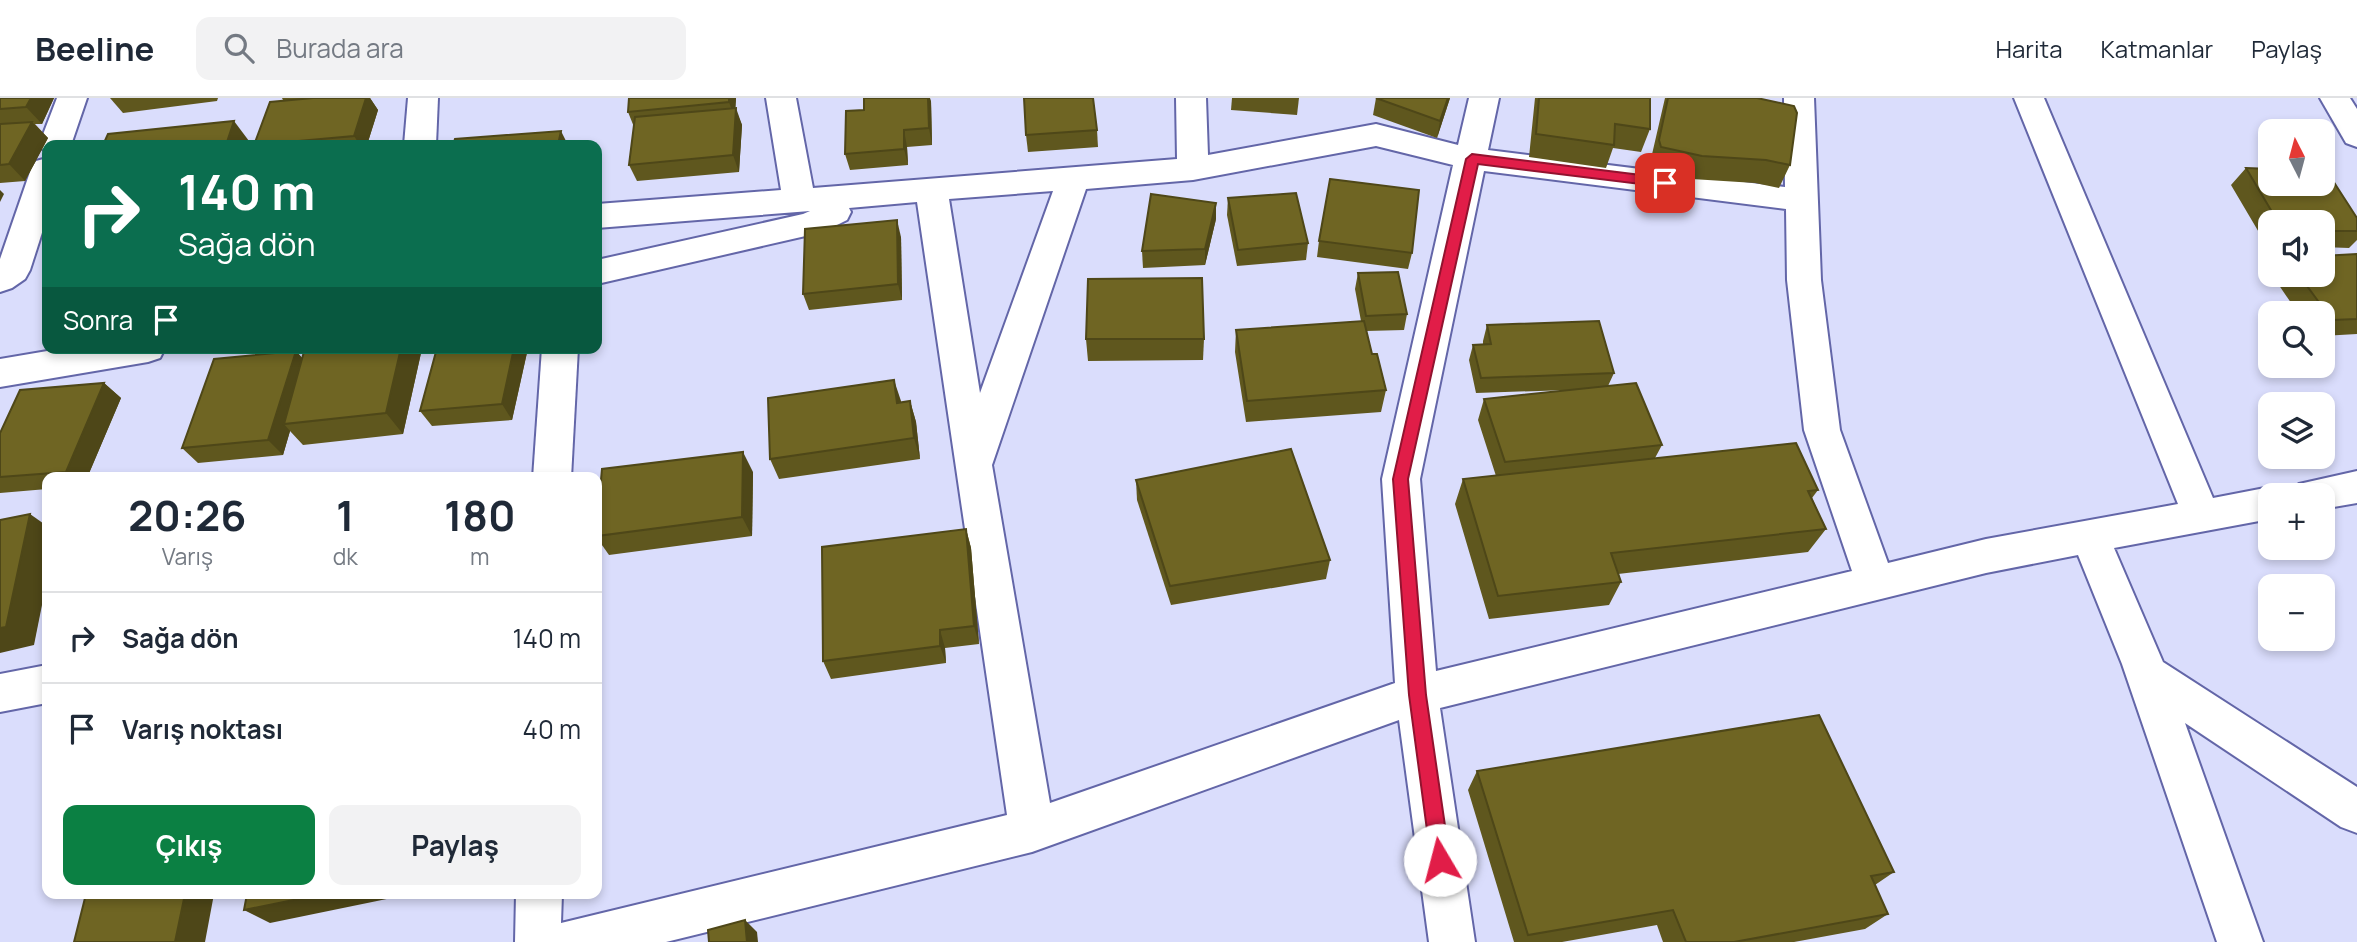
<!DOCTYPE html>
<html lang="tr">
<head>
<meta charset="utf-8">
<style>
  :root { --surface:#fff; --page:#f2f2f3; --text:#1f2937; --muted:#747a83; --line:#e0e1e3; --accent:#0b8043 }
  body { margin:0; font-family:Manrope,sans-serif; background:var(--page); color:var(--text); height:100vh; display:flex; flex-direction:column; font-size:26px; white-space:nowrap }
  * { box-sizing:border-box; margin:0 }
  p { font-size:23px; color:var(--muted) }
  .icon { flex:none; width:38px; height:38px; fill:none; stroke:currentColor; stroke-width:2; stroke-linecap:round; stroke-linejoin:round }
  .map { position:relative; flex:1; overflow:hidden }
  .side { position:absolute; left:42px; top:374px; width:560px; height:427px; display:flex; flex-direction:column; background:var(--surface); border-radius:14px; box-shadow:0 4px 10px #0003 }
  .side>* { flex:none }
  .hud { position:absolute; left:42px; top:42px; width:560px; height:214px; border-radius:14px; box-shadow:0 4px 10px #0003; background:#0b6e4f; color:#fff; overflow:hidden }
  .needle { width:46px; rotate:354deg }
  .buttons { position:absolute; left:2258px; top:21px; display:grid; gap:14px }
  .buttons a { display:grid; place-items:center; width:77px; height:77px; border-radius:14px; background:var(--surface); box-shadow:0 4px 10px #0003; font-size:35px }
  .pin { position:absolute; display:grid; place-items:center; width:60px; height:60px; color:#fff; margin:-30px; border-radius:14px; box-shadow:0 4px 10px #0006 }
  .me { position:absolute; width:77px; margin:-38px; rotate:352deg; stroke-linejoin:round; filter:drop-shadow(0 0 5px #0008) }
  .turn { display:flex; align-items:center; gap:24px; height:147px; padding:0 21px; font-size:32px }
  .turn .icon { width:91px; height:91px; stroke-width:2.5 }
  .turn b { display:block; font-size:49px; line-height:60px }
  .then { display:flex; align-items:center; height:66px; padding:0 21px; background:#0003; gap:14px; font-size:26px }
  .eta { display:flex; justify-content:space-evenly; align-items:center; height:119px; text-align:center }
  .eta b { font-size:42px; font-weight:700; line-height:49px }
  .button { display:flex; gap:14px; margin-top:auto; padding:14px 21px }
  .button a { flex:1; height:80px; border-radius:14px; background:var(--accent); color:#fff; font-size:28px; font-weight:700; line-height:80px; text-align:center }
  .button a+a { background:var(--page); color:var(--text) }
  ul { padding:0; list-style:none }
  li { display:flex; align-items:center; gap:21px; height:91px; padding:0 21px; border-top:2px solid var(--line) }
  li div { flex:1 }
  li b { display:block; font-size:26px }
  li em { font-style:normal }
  header { display:flex; align-items:center; gap:42px; box-sizing:border-box; height:98px; padding:0 35px; background:var(--surface); border-bottom:2px solid var(--line) }
  header strong { font-size:33px }
  nav { display:flex; gap:38px; margin-inline-start:auto; font-size:24px }
  .search { width:490px; height:63px; background:var(--page); display:flex; align-items:center; gap:18px; box-sizing:border-box; padding:0 24px; border-radius:14px; color:var(--muted); font-size:26px }
  .map>svg:first-child { display:block }
  .lines { fill:none; stroke-linecap:round; stroke-linejoin:round }
  .minor-casing { stroke:#6366a8; stroke-width:4 }
  .minor { fill:#fff; fill-rule:evenodd }
  .wall { fill:#5f571e }
  .shaded-wall { fill:#4e4718 }
  .building { fill:#6f6523; stroke:#4e4718; stroke-width:2 }
  .route { fill:#e11d48; stroke:#92132f; stroke-width:2 }
</style>
</head>
<body>
<header>
<strong>Beeline</strong>
<div class="search"><svg class="icon" aria-label="search" viewBox="0 0 24 24"><circle cx="10" cy="10" r="6"/><path d="M15 15l6 6"/></svg>Burada ara</div>
<nav><a>Harita</a><a>Katmanlar</a><a>Paylaş</a></nav>
</header>
<div class="map">
<svg width="2357" height="844" viewBox="0 0 2357 844">
  <rect width="100%" height="100%" fill="#daddfc"/>
  <g class="lines">
    <!-- minor casing -->
    <g class="minor-casing">
      <g id="minor">
        <polygon points="57,0 87,0 71,47 47,47 47,56 39,47"/>
        <polygon points="408,0 438,0 436,47 404,47"/>
        <path d="M766 0H796L813 90 1177 61 1176 0H1206L1208 57 1376 26 1458 47 1469 0H1499L1488 52 1785 89 1784 0H1814L1821 182 1840 332 1888 465 1986 441 2178 406 2014 0H2044L2213 400 2270 389 2283 394 2285 397H2270V421L2114 450 2163 564 2357 689V735L2341 729 2185 625 2263 844H2217L2122 566 2078 457 1986 475 1440 610 1475 844H1429L1399 622 1032 754 666 844H515L516 796H562L561 825 1007 717 917 104 849 110 851 114 847 122 823 134 597 186V162L803 116 810 113 597 130V106L781 92ZM1376 48 1453 67 1382 381 1395 585 1050 705 992 367 1086 91 1193 82ZM1484 73 1786 111 1787 182 1804 332 1852 473 1436 573 1420 381ZM1053 93 980 295 949 101Z"/>
        <polygon points="2320,0 2350,0 2357,11 2357,49 2346,45"/>
        <polygon points="47,60 47,119 30,172 25,181 12,190 0,194 0,161 31,71 36,63"/>
        <polygon points="65,250 165,250 160,260 148,264 0,289 0,261"/>
        <polygon points="542,250 578,250 571,380 533,380"/>
        <polygon points="2357,373 2357,405 2322,411 2322,397 2293,397 2299,386"/>
        <polygon points="47,567 47,605 0,614 0,576"/>
      </g>
    </g>
    <!-- minor -->
    <use href="#minor" class="minor"/>
  </g>
  <!-- wall -->
  <g class="wall">
    <polygon points="0,0 54,0 42,26 35,26 48,40 25,83 0,85"/>
    <polygon points="110,0 218,0 217,3 123,15"/>
    <polygon points="282,0 370,0 378,12 367,47 254,47 283,2"/>
    <polygon points="629,0 736,0 735,10 742,27 739,74 637,83 629,67 634,29 628,14"/>
    <polygon points="1232,0 1299,0 1297,17 1231,12"/>
    <polygon points="1376,0 1450,0 1437,40 1373,17"/>
    <polygon points="1535,0 1651,0 1650,31 1641,54 1613,50 1606,70 1529,59"/>
    <polygon points="1665,0 1757,0 1790,67 1779,90 1755,85 1692,81 1652,72 1650,65"/>
    <polygon points="931,3 932,47 907,49 908,67 850,72 845,56"/>
    <polygon points="1097,32 1098,49 1028,54 1026,37"/>
    <polygon points="2246,70 2357,120 2357,142 2349,150 2322,149 2322,124 2270,124 2270,148 2267,148 2231,87"/>
    <polygon points="1228,100 1308,145 1306,162 1237,168 1227,117"/>
    <polygon points="1216,121 1205,167 1143,170 1142,153"/>
    <polygon points="901,139 902,202 809,212 803,196"/>
    <polygon points="1319,143 1412,155 1408,171 1317,159"/>
    <polygon points="2357,156 2357,236 2322,238 2322,215 2298,215 2272,177 2322,177"/>
    <polygon points="1358,175 1407,216 1404,232 1366,233 1372,256 1386,292 1381,314 1246,324 1235,254 1236,232 1361,223 1355,191"/>
    <polygon points="1487,227 1614,275 1608,288 1662,347 1655,360 1818,392 1812,400 1826,431 1808,454 1618,476 1621,484 1609,507 1489,521 1455,406 1463,381 1496,378 1478,322 1484,301 1568,292 1476,295 1469,262 1473,247 1483,246 1483,243"/>
    <polygon points="1086,241 1204,241 1203,262 1088,263"/>
    <polygon points="305,250 418,250 421,255 403,336 303,347 290,333 283,357 198,365 182,350 296,253 302,260"/>
    <polygon points="437,250 528,250 512,322 432,328 420,313"/>
    <polygon points="104,285 121,300 87,380 47,380 47,391 0,395 0,335"/>
    <polygon points="910,303 916,324 920,361 779,381 770,361"/>
    <polygon points="753,374 752,438 609,457 597,440 597,427"/>
    <polygon points="1136,382 1330,462 1326,481 1171,507 1137,402"/>
    <polygon points="966,431 971,450 979,546 945,550 946,565 831,581 823,563"/>
    <polygon points="1477,673 1894,774 1875,787 1888,816 1865,831 1794,844 1663,844 1657,827 1562,844 1514,844 1468,692"/>
  </g>
  <!-- shaded-wall -->
  <g class="shaded-wall">
    <polygon points="31,0 54,0 42,26 26,9"/>
    <polygon points="366,0 370,0 378,12 367,47 360,47 354,38"/>
    <polygon points="729,0 736,0 735,21 729,4"/>
    <polygon points="928,0 930,0 931,3 932,47 929,30"/>
    <polygon points="1448,0 1450,0 1437,40 1440,23"/>
    <polygon points="736,10 742,27 739,74 733,57"/>
    <polygon points="234,23 252,47 226,47"/>
    <polygon points="32,24 48,40 25,83 9,66"/>
    <polygon points="904,32 907,49 908,67 904,51"/>
    <polygon points="561,33 568,47 558,47"/>
    <polygon points="0,92 4,96 0,104"/>
    <polygon points="1216,105 1216,121 1205,167 1205,151"/>
    <polygon points="897,122 901,139 902,202 898,186"/>
    <polygon points="401,250 418,250 421,255 403,336 386,315"/>
    <polygon points="514,250 528,250 512,322 502,306"/>
    <polygon points="296,253 310,269 284,326 290,333 283,357 268,342"/>
    <polygon points="894,282 901,303 903,326 897,305"/>
    <polygon points="104,285 121,300 87,380 73,380 66,374"/>
    <polygon points="910,303 916,324 920,361 914,340"/>
    <polygon points="743,354 753,374 752,438 742,419"/>
    <polygon points="30,416 47,428 47,482 34,547 0,555 0,530"/>
    <polygon points="966,431 971,450 979,546 974,528"/>
    <polygon points="940,532 945,550 946,565 940,548"/>
    <polygon points="185,796 214,796 205,844 175,844"/>
    <polygon points="323,796 411,796 270,825 244,812"/>
    <polygon points="745,822 757,834 758,844 747,844"/>
  </g>
  <!-- building -->
  <g class="building">
    <polygon points="0,0 31,0 26,9 0,11"/>
    <polygon points="313,0 366,0 354,38 254,47 270,4"/>
    <polygon points="629,0 729,0 729,4 628,14"/>
    <polygon points="864,0 928,0 929,30 904,32 904,51 845,56 846,13 864,12"/>
    <polygon points="1024,0 1093,0 1097,32 1026,37"/>
    <polygon points="1376,0 1448,0 1440,23"/>
    <polygon points="1539,0 1650,0 1650,31 1615,26 1614,47 1536,36"/>
    <polygon points="1668,0 1757,0 1794,8 1797,15 1790,67 1766,62 1702,58 1661,49 1659,42"/>
    <polygon points="736,10 733,57 629,67 635,19"/>
    <polygon points="234,23 226,47 103,47 108,36"/>
    <polygon points="32,24 9,66 0,67 0,26"/>
    <polygon points="561,33 558,47 453,47 455,41"/>
    <polygon points="2246,70 2270,71 2270,86 2322,86 2322,72 2326,72 2357,120 2357,133 2322,133 2322,124 2278,124"/>
    <polygon points="1330,81 1419,92 1412,155 1319,143"/>
    <polygon points="1296,95 1308,145 1238,152 1228,100"/>
    <polygon points="1151,96 1216,105 1205,151 1142,153"/>
    <polygon points="897,122 898,186 803,196 805,131"/>
    <polygon points="2357,156 2357,221 2332,222 2299,177 2322,177 2322,158"/>
    <polygon points="1398,174 1407,216 1366,218 1358,175"/>
    <polygon points="1202,180 1204,241 1086,241 1088,181"/>
    <polygon points="1364,223 1372,256 1377,256 1386,292 1247,303 1236,232"/>
    <polygon points="1599,223 1614,275 1481,280 1473,247 1491,246 1487,227"/>
    <polygon points="305,250 401,250 386,315 284,326"/>
    <polygon points="437,250 514,250 502,306 420,313"/>
    <polygon points="296,253 268,342 182,350 214,261"/>
    <polygon points="894,282 897,305 910,303 914,340 770,361 768,300"/>
    <polygon points="104,285 66,374 0,379 0,335 20,292"/>
    <polygon points="1636,285 1662,347 1505,364 1484,301"/>
    <polygon points="1796,345 1818,392 1808,393 1826,431 1611,455 1621,484 1498,498 1463,381"/>
    <polygon points="1291,351 1330,462 1170,488 1136,382"/>
    <polygon points="743,354 742,419 597,438 597,427 602,371"/>
    <polygon points="30,416 6,529 0,530 0,422"/>
    <polygon points="966,431 974,528 940,532 940,548 823,563 822,449"/>
    <polygon points="1819,617 1894,774 1871,778 1888,816 1734,844 1686,844 1673,812 1528,837 1477,673"/>
    <polygon points="86,796 185,796 175,844 74,844"/>
    <polygon points="247,796 323,796 244,812"/>
    <polygon points="745,822 747,844 709,844 708,832"/>
  </g>
  <!-- route -->
  <polygon class="route" points="1472,56 1665,80 1671,85 1665,89 1478,66 1408,381 1426,597 1450,762 1447,768 1440,771 1434,768 1431,762 1409,597 1393,381 1466,61"/>
</svg>
<div class="buttons">
<a><svg class="needle" viewBox="-14 -14 28 28"><path d="M0-13l5 13h-10z" fill="#e53935"/><path d="M0 13l5-13h-10z" fill="#747a83"/></svg></a>
<a><svg class="icon" aria-label="sound" viewBox="0 0 24 24"><path d="M4 9h4l5-4v14l-5-4H4zM17 9q2 3 0 6"/></svg></a>
<a><svg class="icon" aria-label="search" viewBox="0 0 24 24"><circle cx="10" cy="10" r="6"/><path d="M15 15l6 6"/></svg></a>
<a><svg class="icon" aria-label="layers" viewBox="0 0 24 24"><path d="M12 4l9 5-9 5-9-5zM3 14l9 5 9-5"/></svg></a>
<a>+</a>
<a>−</a>
</div>
<div class="pin" style="left:1665px;top:85px;background:#d93025"><svg class="icon" aria-label="arrive" viewBox="0 0 24 24"><path d="M6 21V4h12l-3 4 3 4H6"/></svg></div>
<svg class="me" style="left:1440px;top:762px" viewBox="-20 -20 40 40"><circle r="19" fill="#fff"/><path d="M0-13L10 11 0 6-10 11z" fill="#e11d48"/></svg>
<div class="hud">
<div class="turn"><svg class="icon" aria-label="right" viewBox="0 0 24 24"><path d="M7 20v-9h11M14 6l5 5-5 5"/></svg><div><b>140 m</b>Sağa dön</div></div>
<div class="then">Sonra<svg class="icon" aria-label="arrive" viewBox="0 0 24 24"><path d="M6 21V4h12l-3 4 3 4H6"/></svg></div>
</div>
<section class="side">
<div class="eta">
<div><b>20:26</b><p>Varış</p></div>
<div><b>1</b><p>dk</p></div>
<div><b>180</b><p>m</p></div>
</div>
<ul>
<li><svg class="icon" aria-label="right" viewBox="0 0 24 24"><path d="M7 20v-9h11M14 6l5 5-5 5"/></svg><div><b>Sağa dön</b></div><em>140 m</em></li>
<li><svg class="icon" aria-label="arrive" viewBox="0 0 24 24"><path d="M6 21V4h12l-3 4 3 4H6"/></svg><div><b>Varış noktası</b></div><em>40 m</em></li>
</ul>
<div class="button"><a>Çıkış</a><a>Paylaş</a></div>
</section>
</div>
</body>
</html>
